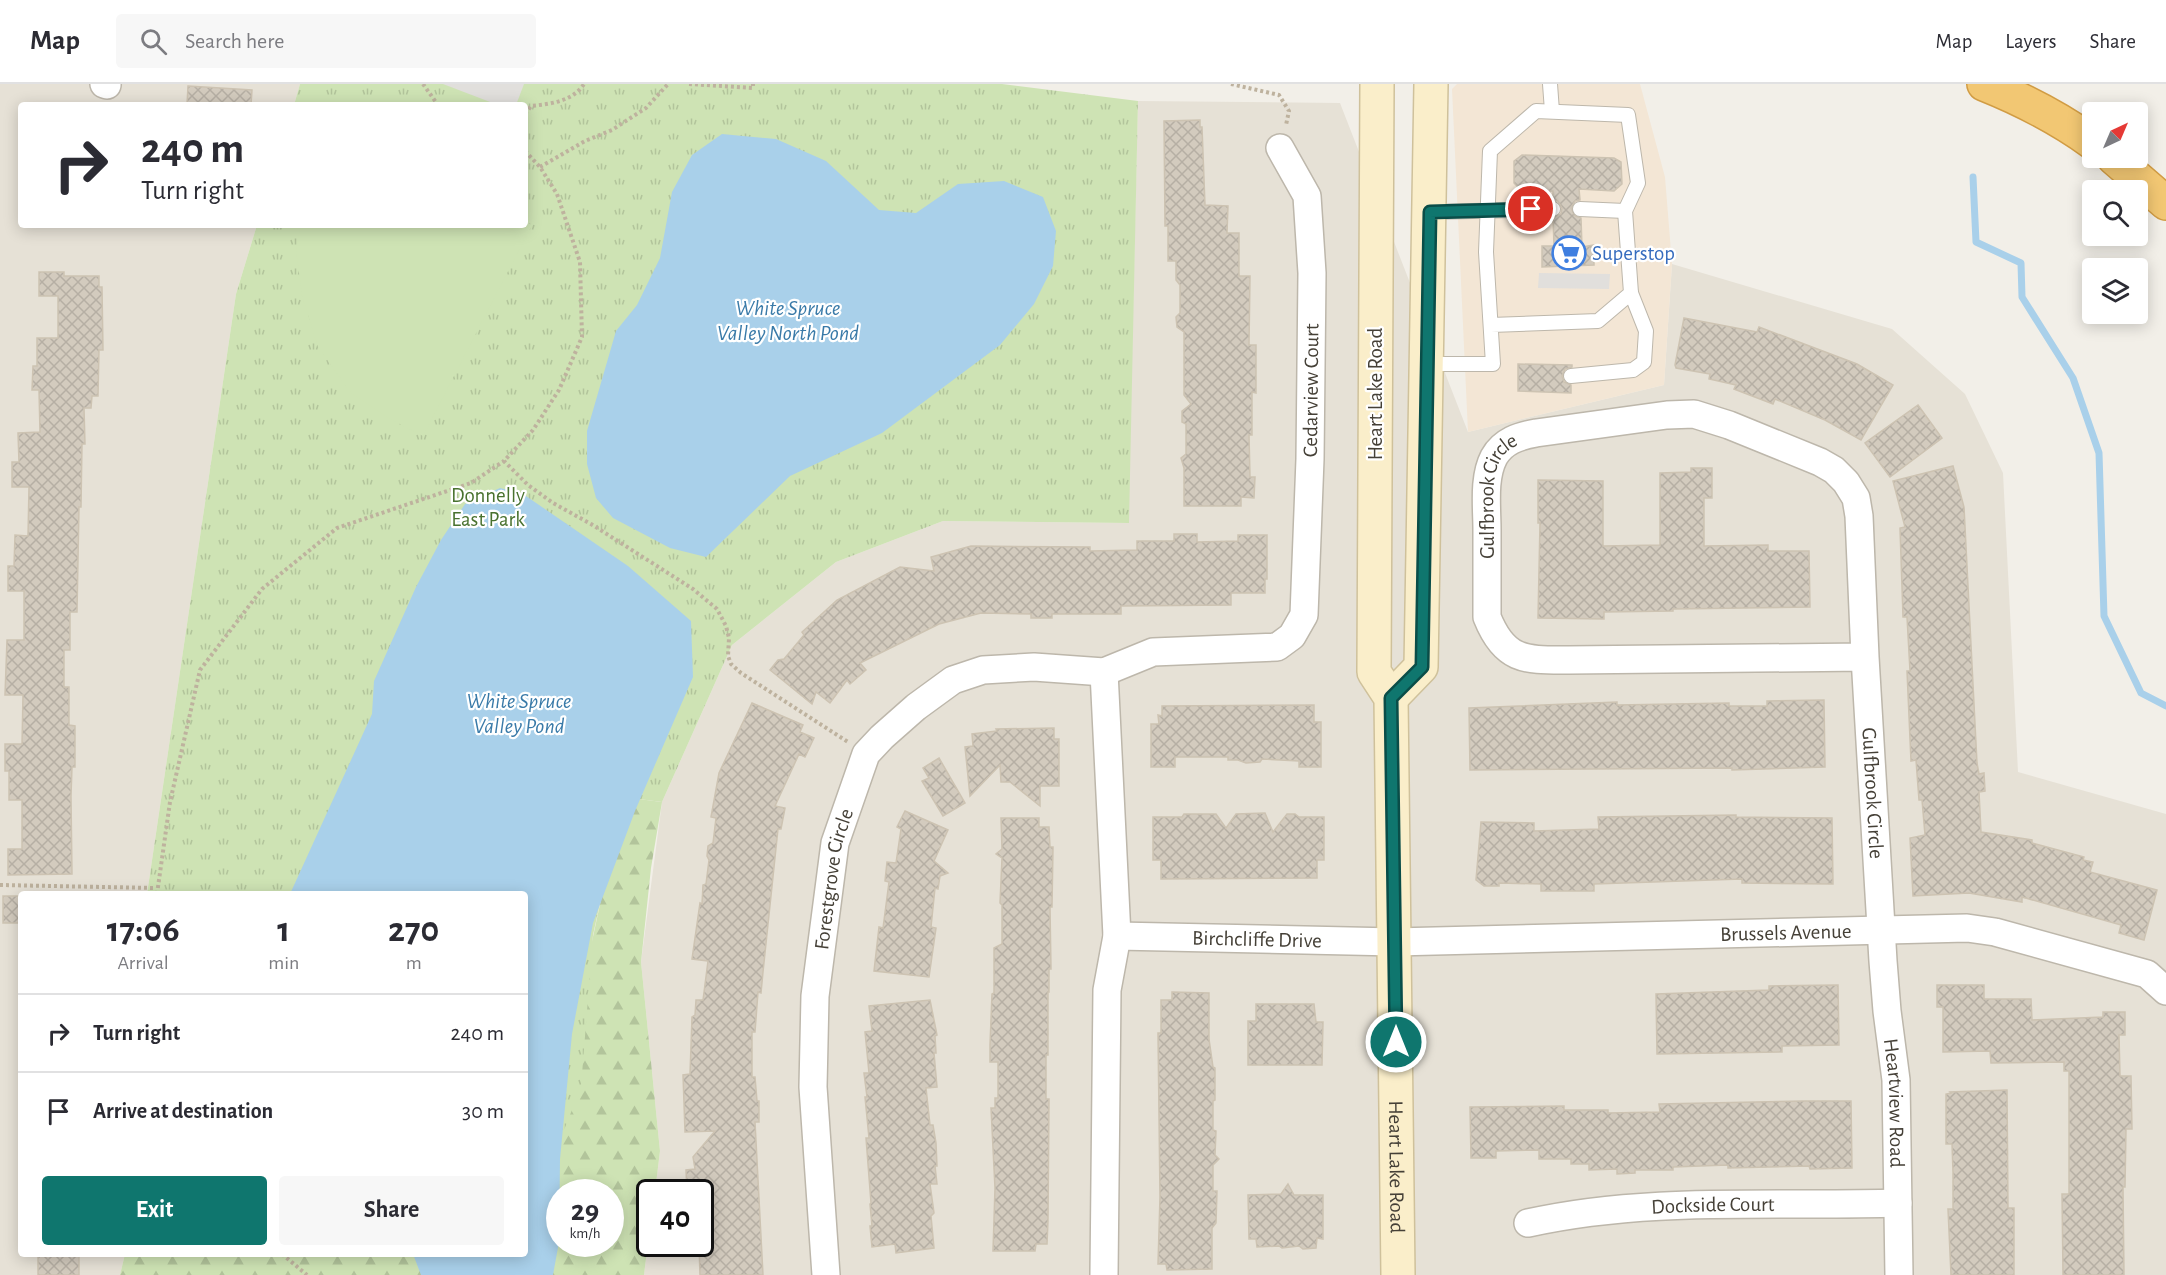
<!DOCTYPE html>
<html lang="en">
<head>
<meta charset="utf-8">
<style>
  :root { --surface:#fff; --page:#f7f7f7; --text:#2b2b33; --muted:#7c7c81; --line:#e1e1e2; --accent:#0f766e }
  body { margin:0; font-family:"Alegreya Sans",sans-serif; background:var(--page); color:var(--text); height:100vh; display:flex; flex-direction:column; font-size:22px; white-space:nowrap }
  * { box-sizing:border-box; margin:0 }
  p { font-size:20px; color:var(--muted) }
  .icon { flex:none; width:33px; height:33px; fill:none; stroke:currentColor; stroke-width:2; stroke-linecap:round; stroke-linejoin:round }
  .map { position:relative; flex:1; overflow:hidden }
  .sheet { position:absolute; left:18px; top:807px; width:510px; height:366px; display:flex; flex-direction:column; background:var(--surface); border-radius:6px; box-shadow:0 3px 15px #0003 }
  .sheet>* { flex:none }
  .banner { position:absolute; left:18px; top:18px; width:510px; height:126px; border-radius:6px; box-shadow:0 3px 15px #0003; background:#fff; color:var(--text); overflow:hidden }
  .needle { width:39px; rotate:44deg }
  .fabs { position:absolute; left:2082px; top:18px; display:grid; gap:12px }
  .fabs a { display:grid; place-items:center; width:66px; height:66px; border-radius:6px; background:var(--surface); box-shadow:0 3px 15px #0003; font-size:30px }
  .speed { position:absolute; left:546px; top:1095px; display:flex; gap:12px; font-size:30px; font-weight:700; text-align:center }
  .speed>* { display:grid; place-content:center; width:78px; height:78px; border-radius:50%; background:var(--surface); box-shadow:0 3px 15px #0003; line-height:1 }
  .speed small { font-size:15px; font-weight:400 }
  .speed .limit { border:3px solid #111; border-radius:9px; background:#fff; color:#111 }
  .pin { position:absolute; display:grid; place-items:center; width:51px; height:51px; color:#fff; margin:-26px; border:3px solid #fff; border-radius:50%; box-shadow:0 2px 6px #0007 }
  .me { position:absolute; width:66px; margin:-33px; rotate:0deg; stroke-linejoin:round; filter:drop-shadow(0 0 4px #0008) }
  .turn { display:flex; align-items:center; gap:21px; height:126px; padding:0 24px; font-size:27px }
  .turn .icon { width:78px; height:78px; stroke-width:2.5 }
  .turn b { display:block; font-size:42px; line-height:51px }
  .eta { display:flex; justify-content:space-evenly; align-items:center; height:102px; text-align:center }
  .eta b { font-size:36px; font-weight:700; line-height:42px }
  .cta { display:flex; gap:12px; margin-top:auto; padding:12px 24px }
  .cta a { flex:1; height:69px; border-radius:6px; background:var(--accent); color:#fff; font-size:24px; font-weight:700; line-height:69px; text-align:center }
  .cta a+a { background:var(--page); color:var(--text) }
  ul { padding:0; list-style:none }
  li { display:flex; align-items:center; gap:18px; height:78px; padding:0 24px; border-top:2px solid var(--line) }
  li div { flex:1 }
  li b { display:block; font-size:22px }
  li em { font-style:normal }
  header { display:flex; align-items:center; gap:36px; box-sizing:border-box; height:84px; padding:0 30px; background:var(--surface); border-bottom:2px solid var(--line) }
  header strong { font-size:28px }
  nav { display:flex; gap:33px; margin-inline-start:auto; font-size:21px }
  .search { width:420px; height:54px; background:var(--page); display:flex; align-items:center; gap:15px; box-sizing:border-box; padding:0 21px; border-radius:6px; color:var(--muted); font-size:22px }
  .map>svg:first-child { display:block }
  .residential { fill:#e6e1d6 }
  .commercial { fill:#f3e6d5 }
  .forest { fill:url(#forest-firs); fill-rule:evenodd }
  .park { fill:url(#park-tufts) }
  .garden { fill:#cee3b4 }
  .parking { fill:#e1dfdc }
  .water { fill:#a9d0ea }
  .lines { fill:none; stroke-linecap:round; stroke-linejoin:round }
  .stream { stroke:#a9d0ea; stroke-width:7 }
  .building { fill:url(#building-cross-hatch); stroke:#cdc3b2; stroke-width:1.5 }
  .lane-casing { stroke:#bdb7ab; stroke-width:16 }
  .street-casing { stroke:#bdb7ab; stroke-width:30 }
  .secondary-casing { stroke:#cfc19b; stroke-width:36 }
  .highway-casing { stroke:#d19c44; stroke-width:36 }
  .path { stroke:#beb29e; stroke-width:4; stroke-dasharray:3 3; stroke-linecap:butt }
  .lane { stroke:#fff; stroke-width:14 }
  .street { stroke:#fff; stroke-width:27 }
  .secondary { stroke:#faeeca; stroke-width:33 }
  .highway { stroke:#f2c773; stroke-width:33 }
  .route-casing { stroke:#0a4d48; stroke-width:15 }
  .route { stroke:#0f766e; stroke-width:10 }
  .labels { text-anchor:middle; stroke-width:4.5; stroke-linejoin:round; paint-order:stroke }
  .shop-label { font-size:21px; fill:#366cbe; stroke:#fff; text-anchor:start }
  .street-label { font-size:21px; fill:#454037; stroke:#fff }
  .park-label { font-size:21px; fill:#49722f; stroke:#fff }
  .water-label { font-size:22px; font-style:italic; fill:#397aa8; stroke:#fff }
</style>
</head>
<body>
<header>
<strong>Map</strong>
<div class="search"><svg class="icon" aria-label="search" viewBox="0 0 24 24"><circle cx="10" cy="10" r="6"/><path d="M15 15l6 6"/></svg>Search here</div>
<nav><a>Map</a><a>Layers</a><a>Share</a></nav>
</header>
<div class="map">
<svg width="2166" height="1191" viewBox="0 0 2166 1191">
  <defs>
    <pattern id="forest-firs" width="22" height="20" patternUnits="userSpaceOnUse" patternTransform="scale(1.5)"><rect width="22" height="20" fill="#cee3b4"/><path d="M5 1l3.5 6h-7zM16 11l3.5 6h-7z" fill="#b2c49b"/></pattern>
    <pattern id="park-tufts" width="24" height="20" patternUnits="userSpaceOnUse" patternTransform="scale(1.5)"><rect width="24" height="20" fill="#cee3b4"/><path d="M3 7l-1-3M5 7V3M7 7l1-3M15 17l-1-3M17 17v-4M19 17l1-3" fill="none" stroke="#b2c49b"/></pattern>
    <pattern id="building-cross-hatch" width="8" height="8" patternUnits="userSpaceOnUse" patternTransform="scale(1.5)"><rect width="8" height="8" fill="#d3cbbe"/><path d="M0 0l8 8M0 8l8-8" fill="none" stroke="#b6afa4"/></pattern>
  </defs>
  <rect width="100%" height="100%" fill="#f2efe8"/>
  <!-- residential -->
  <g class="residential">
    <polygon points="0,0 300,0 294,21 21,21 21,141 257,141 236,210 147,810 21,810 21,1170 125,1170 120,1191 0,1191"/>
    <polygon points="1138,17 1340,19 1468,348 1664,301 1672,180 1892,245 1965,310 2003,389 2018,688 2166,730 2166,1191 644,1191 649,1150 650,1160 700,1160 700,1108 655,1108 660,1067 641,878 662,718 732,561 836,478 943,437 1128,439"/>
  </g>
  <!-- commercial -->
  <polygon class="commercial" points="1457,0 1640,0 1665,93 1672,180 1664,301 1468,348 1452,5"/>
  <!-- forest -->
  <path class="forest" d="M623 713 662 718 651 784 641 878 660 1067 655 1108H650L649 1150 644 1191H120L125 1170H525ZM560 1108H610V1160H560Z"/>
  <!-- park -->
  <polygon class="park" points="300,0 1002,0 1138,17 1129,439 943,437 836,478 732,561 662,718 623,713 593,851 581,1003 551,1079 525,810 147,810 236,210 257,141 525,141 525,21 294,21"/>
  <!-- garden -->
  <polygon class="garden" points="525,138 532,141 423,352 390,335 351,309 318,263 302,212 296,165 301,141 525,141"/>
  <!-- parking -->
  <g class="parking">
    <polygon points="443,0 524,0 516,21 498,21"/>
    <polygon points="1539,189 1610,190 1609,205 1538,204"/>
  </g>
  <!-- water -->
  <g class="water">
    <polygon points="722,50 776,55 826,77 879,126 916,129 958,100 1004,97 1043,113 1056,147 1053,182 1034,220 1000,261 882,349 790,392 706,473 670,464 613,434 596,414 587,380 587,347 616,247 637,221 660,174 672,108 692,71"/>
    <polygon points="500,404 523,410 628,482 691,537 693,593 635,727 593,839 572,950 560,1075 559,1158 553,1191 421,1191 413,1170 525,1170 525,810 290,810 372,630 374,597 416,503 441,456 465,420"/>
  </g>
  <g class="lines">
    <!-- stream -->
    <polyline class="stream" points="1973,93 1976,158 2021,179 2022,213 2073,294 2099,369 2104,532 2141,609 2166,622"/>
  </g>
  <!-- building -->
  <g class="building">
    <polygon points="188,2 252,6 251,21 187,21"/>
    <polygon points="1200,36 1200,43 1202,43 1205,121 1228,122 1227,149 1239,149 1239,192 1250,192 1249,261 1256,261 1256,309 1252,308 1252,351 1249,351 1250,393 1255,393 1254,414 1241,413 1241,422 1184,422 1184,384 1181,374 1186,370 1186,340 1182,338 1182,327 1191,320 1184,311 1184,248 1177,243 1176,233 1180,229 1180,201 1176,196 1176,177 1168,177 1168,142 1165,142 1164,37"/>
    <polygon points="1522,71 1614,74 1621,78 1622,100 1614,107 1579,105 1580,116 1575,117 1571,124 1575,132 1581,134 1582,163 1594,161 1594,181 1542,183 1542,162 1554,162 1553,134 1561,130 1562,124 1558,117 1553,116 1553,107 1522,107 1514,99 1514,77"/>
    <polygon points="39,188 64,188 64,192 99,192 99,203 102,203 103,266 99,266 98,312 92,312 91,324 84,324 85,360 82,360 81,423 79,423 77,528 70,528 70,566 64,566 64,603 69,603 69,641 75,642 75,683 72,683 71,712 72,790 8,791 8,765 22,765 22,716 9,716 9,687 5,687 5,660 22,660 23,611 5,611 7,556 24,556 24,507 8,507 8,482 14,482 15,451 28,452 29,403 12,403 12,378 19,378 18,349 40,348 39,306 32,306 33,282 37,282 37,254 58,254 58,212 39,212"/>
    <polygon points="1684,234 1757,248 1759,243 1857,280 1893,301 1861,356 1825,336 1775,315 1773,320 1734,305 1736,301 1709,295 1710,290 1676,284 1675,281"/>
    <polygon points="1518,280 1572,281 1572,283 1565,285 1562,292 1564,298 1571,301 1571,309 1518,307"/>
    <polygon points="1918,321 1942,354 1890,393 1865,359"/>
    <polygon points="1953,382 1964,423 1977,679 1979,690 1984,689 1985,707 1979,708 1981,748 2032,756 2032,759 2084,773 2083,776 2093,778 2090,788 2157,806 2144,856 2119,849 2121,841 2022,813 2022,818 1969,809 1913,812 1910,754 1925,751 1922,716 1919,716 1916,676 1911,677 1907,587 1910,587 1907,533 1903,533 1900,444 1905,443 1893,397"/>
    <polygon points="1691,384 1712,384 1712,414 1704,414 1704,462 1768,461 1768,467 1809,467 1810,523 1673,525 1673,527 1604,528 1604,535 1538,534 1540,439 1538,439 1538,396 1603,397 1603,462 1660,461 1660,389 1691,388"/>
    <polygon points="1174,450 1197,450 1197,458 1238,457 1238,451 1267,451 1267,495 1265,495 1265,509 1231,509 1231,521 1121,522 1121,530 1052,530 1052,534 1031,534 1031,530 981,529 939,540 860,579 866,586 850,600 847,596 830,619 816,608 812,620 770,586 778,576 784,575 804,551 802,548 837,516 900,483 934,487 931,473 971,462 1090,463 1090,467 1137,466 1137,457 1174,457"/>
    <polygon points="1824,616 1825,683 1732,686 1732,684 1470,686 1469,624 1617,618 1617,621 1729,619 1729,622 1767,622 1767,617"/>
    <polygon points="752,619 803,641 800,648 814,654 805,673 799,670 775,722 785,724 781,745 778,745 763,888 761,909 758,908 755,948 752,948 752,993 755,993 757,1017 759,1017 759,1038 755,1038 763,1191 700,1191 699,1160 700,1160 700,1108 687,1108 686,1086 695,1085 693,1073 715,1047 685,1048 683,991 690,990 692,933 695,931 696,916 703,916 708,877 692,875 700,819 702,820 703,801 706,800 709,776 707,772 708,762 713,759 716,734 711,733 719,689"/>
    <polygon points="1314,621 1314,638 1321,638 1321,683 1299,683 1299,677 1262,675 1260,678 1246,679 1238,676 1228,676 1228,673 1175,673 1175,683 1151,683 1151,640 1159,640 1158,631 1162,632 1162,622"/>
    <polygon points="1054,644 1054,655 1059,655 1059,702 1040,702 1040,722 1010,698 1001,698 1000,681 970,712 965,663 973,662 972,650 997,647 996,645"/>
    <polygon points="939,674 965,719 943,732 922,697 929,694 923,684"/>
    <polygon points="905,727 948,746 934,777 948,789 940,792 938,805 935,804 931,843 936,844 929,893 874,887 879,843 883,844 889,798 885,797 887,778 896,779 901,745 897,743"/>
    <polygon points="1265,729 1273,748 1287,730 1295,730 1299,733 1324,733 1324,776 1317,776 1317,794 1161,795 1161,776 1153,776 1153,733 1182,733 1184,730 1216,730 1226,744 1236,730"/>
    <polygon points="1736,731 1736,733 1832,734 1833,800 1742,799 1742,795 1594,800 1594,807 1541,807 1541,800 1499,799 1499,802 1484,802 1476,796 1481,738 1534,739 1534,747 1599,745 1598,733"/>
    <polygon points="1001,734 1039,734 1039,743 1049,743 1050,763 1053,763 1052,823 1050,823 1051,885 1049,885 1049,908 1048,908 1048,971 1046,971 1046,1015 1049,1015 1048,1137 1047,1160 1036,1160 1035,1167 993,1167 995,1104 991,1024 995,1024 995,1014 998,1014 998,978 990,978 990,961 992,910 994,909 994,864 1002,860 1002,821 1000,819 1002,774 996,770 1002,765"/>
    <rect x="3" y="812" width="18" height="27"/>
    <polygon points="1838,901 1839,961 1782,962 1782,968 1657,970 1656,910 1769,906 1769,902"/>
    <polygon points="1937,901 1984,901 1984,915 2031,915 2032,936 2103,933 2103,928 2125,928 2125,951 2119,951 2120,992 2131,992 2132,1045 2126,1045 2125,1103 2123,1103 2124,1191 2063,1191 2062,1110 2069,1110 2069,987 2064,987 2064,978 1991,979 1990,967 1943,968 1943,923 1937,923"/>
    <polygon points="1172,908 1209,909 1209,955 1213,983 1215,984 1215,1016 1213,1017 1213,1046 1216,1047 1215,1071 1219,1075 1213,1081 1213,1107 1217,1107 1216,1139 1212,1144 1212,1185 1167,1186 1166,1180 1158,1180 1160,1113 1158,949 1161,949 1161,916 1172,916"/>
    <polygon points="930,916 937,951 935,952 936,969 934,969 937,1003 926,1004 930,1041 933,1041 936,1059 937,1082 935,1082 937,1100 930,1100 934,1129 931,1132 934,1164 896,1169 895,1160 872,1163 870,1142 872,1142 870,1120 871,1119 866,1054 869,1054 865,1013 867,1013 864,989 869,989 865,948 872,947 869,922"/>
    <polygon points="1256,920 1314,920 1316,938 1323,938 1322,981 1248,981 1248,937 1256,937"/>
    <polygon points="2007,1006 2008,1124 2014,1124 2014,1191 1951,1191 1948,1125 1953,1125 1953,1088 1952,1060 1946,1060 1946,1010 1951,1009 1950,1008"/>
    <polygon points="1804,1017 1851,1017 1852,1084 1810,1085 1809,1082 1728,1084 1728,1081 1673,1083 1673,1086 1635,1086 1635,1089 1617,1090 1617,1085 1589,1086 1589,1080 1571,1080 1571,1075 1539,1075 1539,1066 1496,1067 1496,1074 1471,1074 1470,1023 1564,1022 1564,1026 1608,1026 1608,1029 1660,1028 1659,1020"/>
    <polygon points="1288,1100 1294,1111 1323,1111 1323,1155 1317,1154 1316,1164 1303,1165 1299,1162 1282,1164 1279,1162 1257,1163 1256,1155 1249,1155 1248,1111 1281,1110"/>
    <rect x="38" y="1170" width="41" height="21"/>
  </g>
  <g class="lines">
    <!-- lane casing -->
    <g class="lane-casing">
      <g id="lane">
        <polyline points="1550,0 1552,27"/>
        <polyline points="1580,125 1625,127"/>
        <polyline points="1430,128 1553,125"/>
        <polyline points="1427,280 1493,280 1486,168 1490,67 1536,27 1628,31 1638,99 1625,127 1631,209 1598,237 1491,241"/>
        <polyline points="1571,292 1633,286 1644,278 1646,247 1631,209"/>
      </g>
    </g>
    <!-- street casing -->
    <g class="street-casing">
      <g id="street">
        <polyline points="104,0 107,1"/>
        <path id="s1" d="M1865 573 1569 576C1526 576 1505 578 1487 533 1487 504 1487 475 1487 446 1487 423 1483 394 1494 373 1503 357 1519 352 1536 349L1667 331 1694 330 1729 341 1820 378 1834 386 1846 398 1856 414 1859 432 1865 573 1883 877 1887 927 1896 996 1899 1191"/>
        <polyline points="1104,588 1117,852 1107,906 1104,1191"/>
        <path id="s2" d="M1117 852 1395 858 1967 844 1995 848 2147 890 2166 907"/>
        <path id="s3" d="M1528 1139C1649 1112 1775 1123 1898 1119"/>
        <path id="s4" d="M826 1191 813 1003 815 912 835 759 866 670 882 653 916 623 953 596 983 586 1034 583 1104 588 1153 568 1277 563 1292 552 1304 531 1310 375 1312 189 1307 112 1280 64"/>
      </g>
    </g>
    <!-- secondary casing -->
    <g class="secondary-casing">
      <g id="secondary">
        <path id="s5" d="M1377 0 1374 588 1391 614 1398 1191"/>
        <polyline points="1391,614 1421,583 1431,0"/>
      </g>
    </g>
    <!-- highway casing -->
    <g class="highway-casing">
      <g id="highway">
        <path d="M1984 0C2024 16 2057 33 2092 58"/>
        <polyline points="2114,74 2166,119"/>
      </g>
    </g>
    <!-- path -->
    <g class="path">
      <polyline points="423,0 438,21"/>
      <polyline points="689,0 753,4 753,0"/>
      <polyline points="1231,0 1279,11 1289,27 1286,41"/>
      <path d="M525 30 531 22C551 20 573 17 584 0"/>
      <polyline points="525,67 540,83 557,110 580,178 582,253 559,306 533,346 504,377 528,401 553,419 591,440 693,505 717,525 726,542 729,554 728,572 731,580 741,589 848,658"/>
      <polyline points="540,83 585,57 612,46 646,24 668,0"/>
      <polyline points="0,801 156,804"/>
      <polyline points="157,810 170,718 200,586 262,505 337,444 471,399 504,377"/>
      <polyline points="282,1170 307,1191"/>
    </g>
    <!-- lane -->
    <use href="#lane" class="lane"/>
    <!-- street -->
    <use href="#street" class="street"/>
    <!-- secondary -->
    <use href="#secondary" class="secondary"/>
    <!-- highway -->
    <use href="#highway" class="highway"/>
  </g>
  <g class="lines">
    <!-- route casing -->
    <g class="route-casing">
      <polyline id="route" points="1396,958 1391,614 1422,583 1430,128 1531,125"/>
    </g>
    <!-- route -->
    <use href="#route" class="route"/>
  </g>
  <!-- icons -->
  <defs>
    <g id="supermarket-ring" transform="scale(1.725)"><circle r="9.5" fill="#fff" stroke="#3f7fe0" stroke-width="1.5"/><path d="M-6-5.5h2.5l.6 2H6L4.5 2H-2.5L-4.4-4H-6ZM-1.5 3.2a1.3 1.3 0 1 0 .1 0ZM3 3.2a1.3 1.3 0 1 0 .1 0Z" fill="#3f7fe0"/></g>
  </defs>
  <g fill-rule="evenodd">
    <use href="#supermarket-ring" x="1569" y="169"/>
  </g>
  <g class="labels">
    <!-- shop labels -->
    <g class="shop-label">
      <text x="1592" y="176">Superstop</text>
    </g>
    <!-- street labels -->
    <g class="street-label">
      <text dy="7" stroke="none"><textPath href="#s4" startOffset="1240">Cedarview Court</textPath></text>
      <text transform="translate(1375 310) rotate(-90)" y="7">Heart Lake Road</text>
      <text dy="7" stroke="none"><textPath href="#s1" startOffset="522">Gulfbrook Circle</textPath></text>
      <text dy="7" stroke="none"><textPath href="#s1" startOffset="1251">Gulfbrook Circle</textPath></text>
      <text dy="7" stroke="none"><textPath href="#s4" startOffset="398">Forestgrove Circle</textPath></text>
      <text dy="7" stroke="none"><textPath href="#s2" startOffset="669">Brussels Avenue</textPath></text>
      <text dy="7" stroke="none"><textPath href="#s2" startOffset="140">Birchcliffe Drive</textPath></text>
      <text dy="7" stroke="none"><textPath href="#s1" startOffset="1562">Heartview Road</textPath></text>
      <text dy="7" stroke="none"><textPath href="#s5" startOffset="1088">Heart Lake Road</textPath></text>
      <text dy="7" stroke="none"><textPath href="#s3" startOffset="186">Dockside Court</textPath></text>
    </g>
    <!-- park labels -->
    <g class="park-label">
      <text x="488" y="418">Donnelly<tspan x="488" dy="24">East Park</tspan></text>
    </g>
    <!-- water labels -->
    <g class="water-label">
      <text x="788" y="231">White Spruce<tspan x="788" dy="25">Valley North Pond</tspan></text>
      <text x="519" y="624">White Spruce<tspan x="519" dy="25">Valley Pond</tspan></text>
    </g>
  </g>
</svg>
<div class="fabs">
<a><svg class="needle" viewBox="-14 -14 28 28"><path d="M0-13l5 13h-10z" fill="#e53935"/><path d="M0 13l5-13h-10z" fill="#7c7c81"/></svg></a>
<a><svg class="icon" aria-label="search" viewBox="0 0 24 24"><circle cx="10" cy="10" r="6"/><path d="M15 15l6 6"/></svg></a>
<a><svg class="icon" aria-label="layers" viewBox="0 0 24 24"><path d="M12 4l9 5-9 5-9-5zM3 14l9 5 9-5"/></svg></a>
</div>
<div class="speed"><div>29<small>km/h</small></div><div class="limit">40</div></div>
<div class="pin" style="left:1531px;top:125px;background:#d93025"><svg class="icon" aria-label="arrive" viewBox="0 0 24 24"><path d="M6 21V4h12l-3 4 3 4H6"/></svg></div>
<svg class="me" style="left:1396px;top:958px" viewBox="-20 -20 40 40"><circle r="17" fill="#0f766e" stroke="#fff" stroke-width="3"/><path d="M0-11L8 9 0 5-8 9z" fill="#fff"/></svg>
<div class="banner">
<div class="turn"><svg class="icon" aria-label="right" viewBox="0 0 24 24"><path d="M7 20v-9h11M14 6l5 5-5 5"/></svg><div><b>240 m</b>Turn right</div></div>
</div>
<section class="sheet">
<div class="eta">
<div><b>17:06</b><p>Arrival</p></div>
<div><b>1</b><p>min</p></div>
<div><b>270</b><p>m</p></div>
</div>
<ul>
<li><svg class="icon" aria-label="right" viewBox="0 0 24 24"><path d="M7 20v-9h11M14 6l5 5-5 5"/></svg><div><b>Turn right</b></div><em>240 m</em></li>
<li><svg class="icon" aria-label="arrive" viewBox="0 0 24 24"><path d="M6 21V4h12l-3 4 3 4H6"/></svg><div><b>Arrive at destination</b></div><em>30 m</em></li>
</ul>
<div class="cta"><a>Exit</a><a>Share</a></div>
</section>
</div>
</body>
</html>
